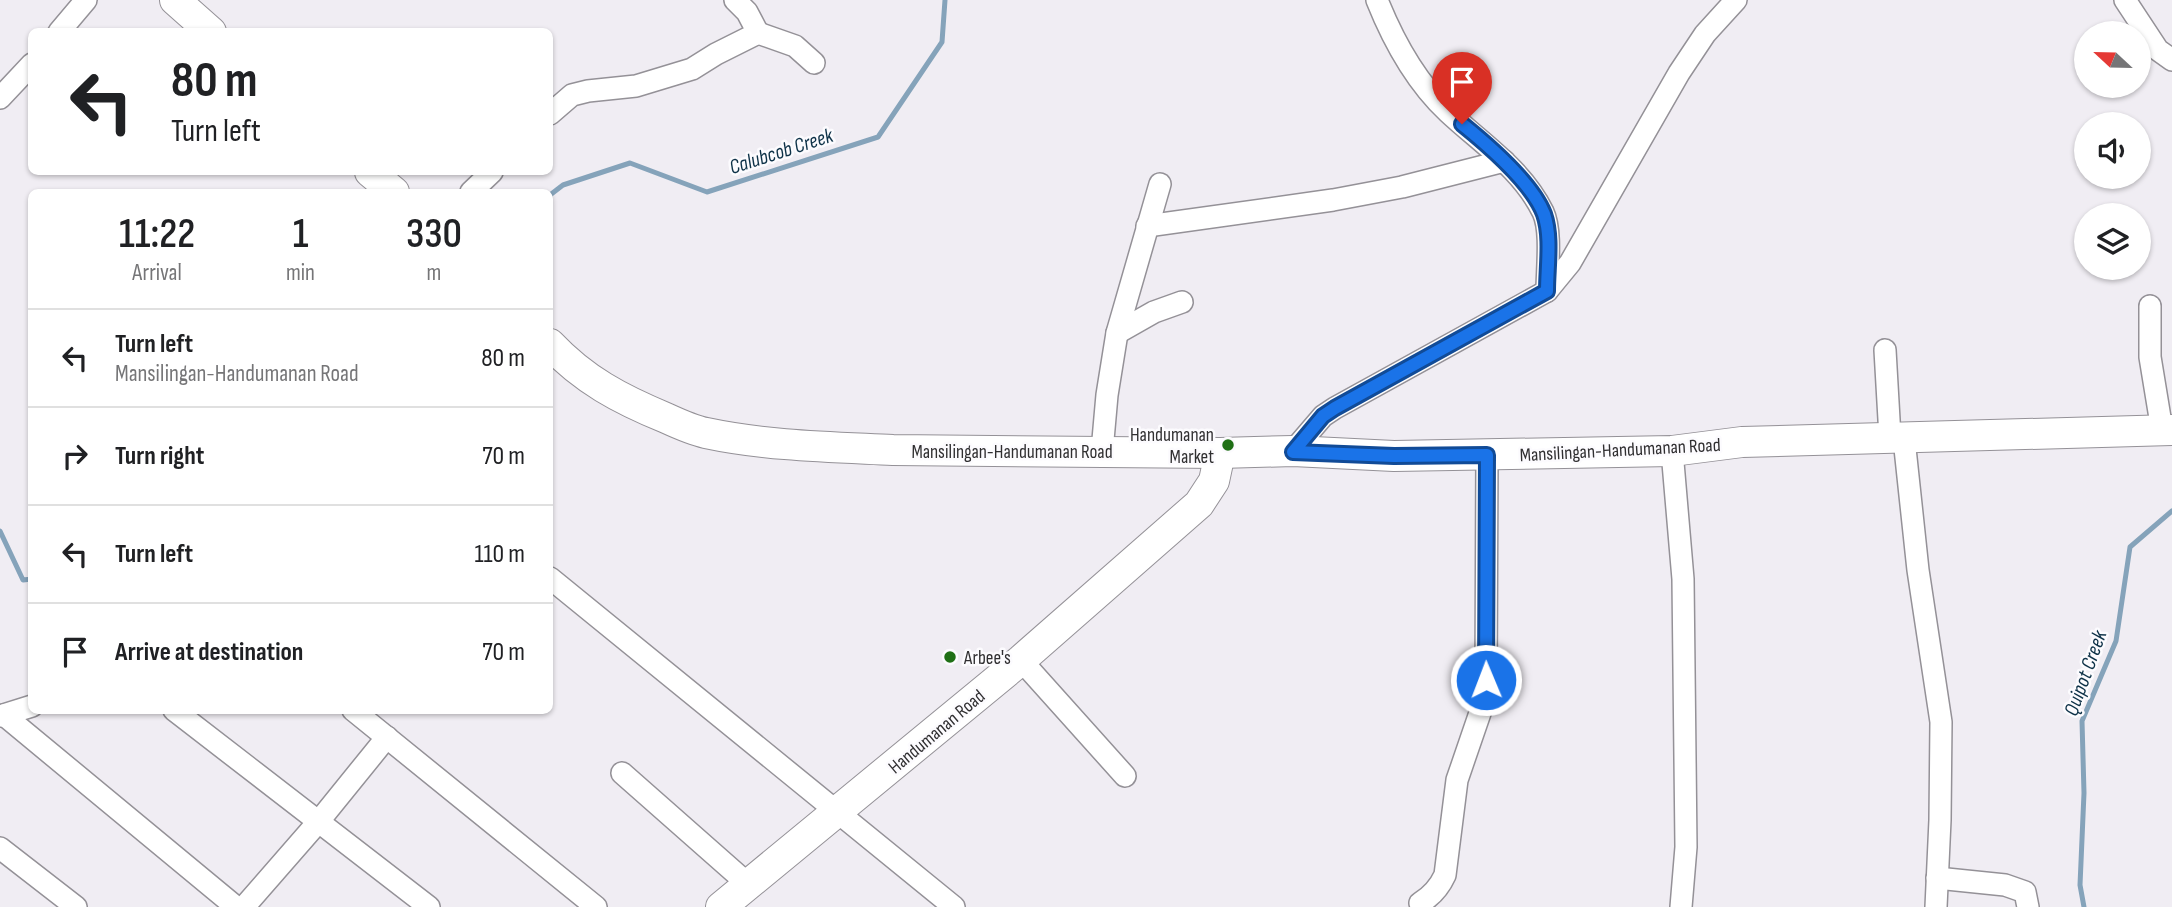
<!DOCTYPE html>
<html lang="en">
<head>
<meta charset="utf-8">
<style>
  :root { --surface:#fff; --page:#f6f6f6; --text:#202124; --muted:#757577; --line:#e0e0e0 }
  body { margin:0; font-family:"Sofia Sans Condensed",sans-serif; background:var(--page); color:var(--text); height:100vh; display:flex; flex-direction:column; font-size:26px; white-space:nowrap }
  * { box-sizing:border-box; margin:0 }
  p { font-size:23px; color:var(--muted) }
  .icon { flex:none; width:38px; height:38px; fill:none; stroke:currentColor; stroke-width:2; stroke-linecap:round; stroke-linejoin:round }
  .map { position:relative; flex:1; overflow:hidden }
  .details { position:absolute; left:28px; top:189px; width:525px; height:525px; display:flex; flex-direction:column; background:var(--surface); border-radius:10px; box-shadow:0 2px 5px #0004 }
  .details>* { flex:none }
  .hud { position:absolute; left:28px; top:28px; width:525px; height:147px; border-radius:10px; box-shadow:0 2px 5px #0004; background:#fff; color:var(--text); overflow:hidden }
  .needle { width:46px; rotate:292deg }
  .tools { position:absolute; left:2074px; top:21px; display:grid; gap:14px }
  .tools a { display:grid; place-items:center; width:77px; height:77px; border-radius:50%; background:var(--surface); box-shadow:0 2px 5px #0004; font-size:35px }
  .pin { position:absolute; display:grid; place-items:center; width:60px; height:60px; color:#fff; margin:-72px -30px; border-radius:50% 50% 50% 0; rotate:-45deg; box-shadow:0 0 7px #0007 }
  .pin .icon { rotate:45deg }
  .me { position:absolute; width:77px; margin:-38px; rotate:359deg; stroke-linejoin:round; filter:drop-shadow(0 0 5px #0008) }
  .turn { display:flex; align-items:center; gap:24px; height:147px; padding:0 28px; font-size:32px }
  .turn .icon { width:91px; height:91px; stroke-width:2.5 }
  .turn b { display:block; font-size:49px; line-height:60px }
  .eta { display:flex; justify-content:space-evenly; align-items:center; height:119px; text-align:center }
  .eta b { font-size:42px; font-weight:600; line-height:49px }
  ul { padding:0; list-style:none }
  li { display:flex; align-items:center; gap:21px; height:98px; padding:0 28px; border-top:2px solid var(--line) }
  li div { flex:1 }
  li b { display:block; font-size:26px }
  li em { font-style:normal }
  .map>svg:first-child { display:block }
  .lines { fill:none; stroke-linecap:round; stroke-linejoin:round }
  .stream { stroke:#85a3ba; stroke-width:5 }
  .street-casing { stroke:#949197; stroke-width:24 }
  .secondary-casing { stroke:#949197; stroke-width:32 }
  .street { stroke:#fff; stroke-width:21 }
  .secondary { stroke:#fff; stroke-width:30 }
  .route-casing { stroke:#114b97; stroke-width:18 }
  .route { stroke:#1a73e8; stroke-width:12 }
  .poi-dot { fill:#1f6f15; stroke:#fcfbfe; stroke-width:2.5 }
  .labels { text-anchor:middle; stroke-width:5; stroke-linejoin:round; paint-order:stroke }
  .poi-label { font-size:19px; fill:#302f31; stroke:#fcfbfe; text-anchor:end }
  .street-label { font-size:19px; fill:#302f31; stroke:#fcfbfe }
  .water-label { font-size:21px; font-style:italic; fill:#0d3147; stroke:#fcfbfe }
</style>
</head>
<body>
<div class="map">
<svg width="2172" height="907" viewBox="0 0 2172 907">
  <rect width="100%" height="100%" fill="#f0edf3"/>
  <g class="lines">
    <!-- stream -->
    <g class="stream">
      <polyline points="550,195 563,185 630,163 707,192 878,137 942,42 945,0"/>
      <polyline points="0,531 23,580 32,579"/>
      <polyline points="2084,907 2080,885 2084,793 2082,721 2116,641 2130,547 2172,511"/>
    </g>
    <!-- street casing -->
    <g class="street-casing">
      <g id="street">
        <path d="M1377 0C1393 40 1416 82 1448 112 1481 143 1522 169 1543 212 1552 231 1547 269 1547 291"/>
        <polyline points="2125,0 2158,50 2172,60"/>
        <polyline points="59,32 86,0"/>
        <polyline points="758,33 795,46 814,63"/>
        <polyline points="0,98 32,64"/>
        <polyline points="550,114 572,95 588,91 636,86 692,69 716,54 758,33 747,12 735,0"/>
        <polyline points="471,192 492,172"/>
        <polyline points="1147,226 1333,200 1402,187 1504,161"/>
        <polyline points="2150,306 2150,357 2162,430"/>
        <polyline points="1117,333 1154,312 1182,302"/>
        <polyline points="1885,350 1890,437"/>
        <polyline points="1904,439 1918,570 1941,722 1940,820 1936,907"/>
        <polyline points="1102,451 1107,395 1117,333 1160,184"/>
        <polyline points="1293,451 1323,416 1335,408 1547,291 1570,263 1679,73 1705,34 1736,0"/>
        <polyline points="1672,451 1683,579 1686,847 1681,907"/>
        <polyline points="550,578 954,907"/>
        <polyline points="1021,660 1125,776"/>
        <polyline points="174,710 429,907"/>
        <polyline points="353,710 596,907"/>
        <polyline points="4,715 236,907"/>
        <polyline points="0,716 32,706"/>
        <polyline points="622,773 749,885"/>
        <polyline points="0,848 76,907"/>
        <polyline points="1937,878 2005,885 2025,892 2028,907"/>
        <path d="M1420 903C1432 896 1439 888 1445 875L1457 780 1481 710 1486 680 1487 455"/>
        <polyline points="244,907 319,821 387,737"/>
      </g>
    </g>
    <!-- secondary casing -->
    <g class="secondary-casing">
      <g id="secondary">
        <polyline points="175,0 211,32"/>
        <polyline points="370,172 394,192"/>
        <path d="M550 344C584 380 620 399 666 418 679 424 692 430 706 433 767 446 831 447 893 450L1220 453 1293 451 1394 456 1672 451 1742 442 2172 430"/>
        <polyline points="721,907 1021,660 1199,504 1214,481 1220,453"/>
      </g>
    </g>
    <!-- street -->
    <use href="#street" class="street"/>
    <!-- secondary -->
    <use href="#secondary" class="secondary"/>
  </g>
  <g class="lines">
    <!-- route casing -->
    <g class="route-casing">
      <path id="route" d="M1462 124C1488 145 1532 183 1544 214 1552 237 1547 267 1547 291L1335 408 1323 416 1293 452 1394 456 1487 455 1486 680"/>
    </g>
    <!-- route -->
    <use href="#route" class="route"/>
  </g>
  <!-- markers -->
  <g class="poi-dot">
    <circle cx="1228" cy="445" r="7"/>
    <circle cx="950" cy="657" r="7"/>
  </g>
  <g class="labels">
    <!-- poi labels -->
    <g class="poi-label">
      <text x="1214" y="441">Handumanan<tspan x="1214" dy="22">Market</tspan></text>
      <text x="964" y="664" text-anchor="start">Arbee's</text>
    </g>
    <!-- street labels -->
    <g class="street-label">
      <text transform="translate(1620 449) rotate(-3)" y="7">Mansilingan-Handumanan Road</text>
      <text x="1012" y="458">Mansilingan-Handumanan Road</text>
      <text transform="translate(936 731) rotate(-40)" y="7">Handumanan Road</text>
    </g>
    <!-- water labels -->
    <g class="water-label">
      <text transform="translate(781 151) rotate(-18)" y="7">Calubcob Creek</text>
      <text transform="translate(2085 673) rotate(-70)" y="7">Quipot Creek</text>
    </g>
  </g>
</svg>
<div class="tools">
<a><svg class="needle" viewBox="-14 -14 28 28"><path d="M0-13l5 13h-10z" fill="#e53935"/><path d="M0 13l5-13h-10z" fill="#757577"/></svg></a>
<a><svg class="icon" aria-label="sound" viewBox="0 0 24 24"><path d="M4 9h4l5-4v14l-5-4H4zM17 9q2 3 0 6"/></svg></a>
<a><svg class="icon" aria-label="layers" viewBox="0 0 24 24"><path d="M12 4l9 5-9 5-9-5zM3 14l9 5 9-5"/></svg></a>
</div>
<div class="pin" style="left:1462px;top:124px;background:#d93025"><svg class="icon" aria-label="arrive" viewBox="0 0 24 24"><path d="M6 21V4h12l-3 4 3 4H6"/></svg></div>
<svg class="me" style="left:1486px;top:680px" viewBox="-20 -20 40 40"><circle r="17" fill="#1a73e8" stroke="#fff" stroke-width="3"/><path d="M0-11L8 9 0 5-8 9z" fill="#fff"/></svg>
<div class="hud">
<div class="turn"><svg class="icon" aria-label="left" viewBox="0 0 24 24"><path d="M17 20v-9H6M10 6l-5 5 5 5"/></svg><div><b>80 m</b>Turn left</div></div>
</div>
<section class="details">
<div class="eta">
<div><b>11:22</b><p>Arrival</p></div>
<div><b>1</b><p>min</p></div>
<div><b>330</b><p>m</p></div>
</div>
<ul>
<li><svg class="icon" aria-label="left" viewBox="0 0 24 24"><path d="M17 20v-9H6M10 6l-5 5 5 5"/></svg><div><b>Turn left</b><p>Mansilingan-Handumanan Road</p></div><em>80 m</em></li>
<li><svg class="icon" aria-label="right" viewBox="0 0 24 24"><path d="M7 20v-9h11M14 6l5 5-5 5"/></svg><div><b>Turn right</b></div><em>70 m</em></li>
<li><svg class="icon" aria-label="left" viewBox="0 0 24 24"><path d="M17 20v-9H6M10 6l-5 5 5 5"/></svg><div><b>Turn left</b></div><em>110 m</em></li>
<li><svg class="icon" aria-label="arrive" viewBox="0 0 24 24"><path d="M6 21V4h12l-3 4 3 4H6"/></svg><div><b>Arrive at destination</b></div><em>70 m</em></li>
</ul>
</section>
</div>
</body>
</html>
